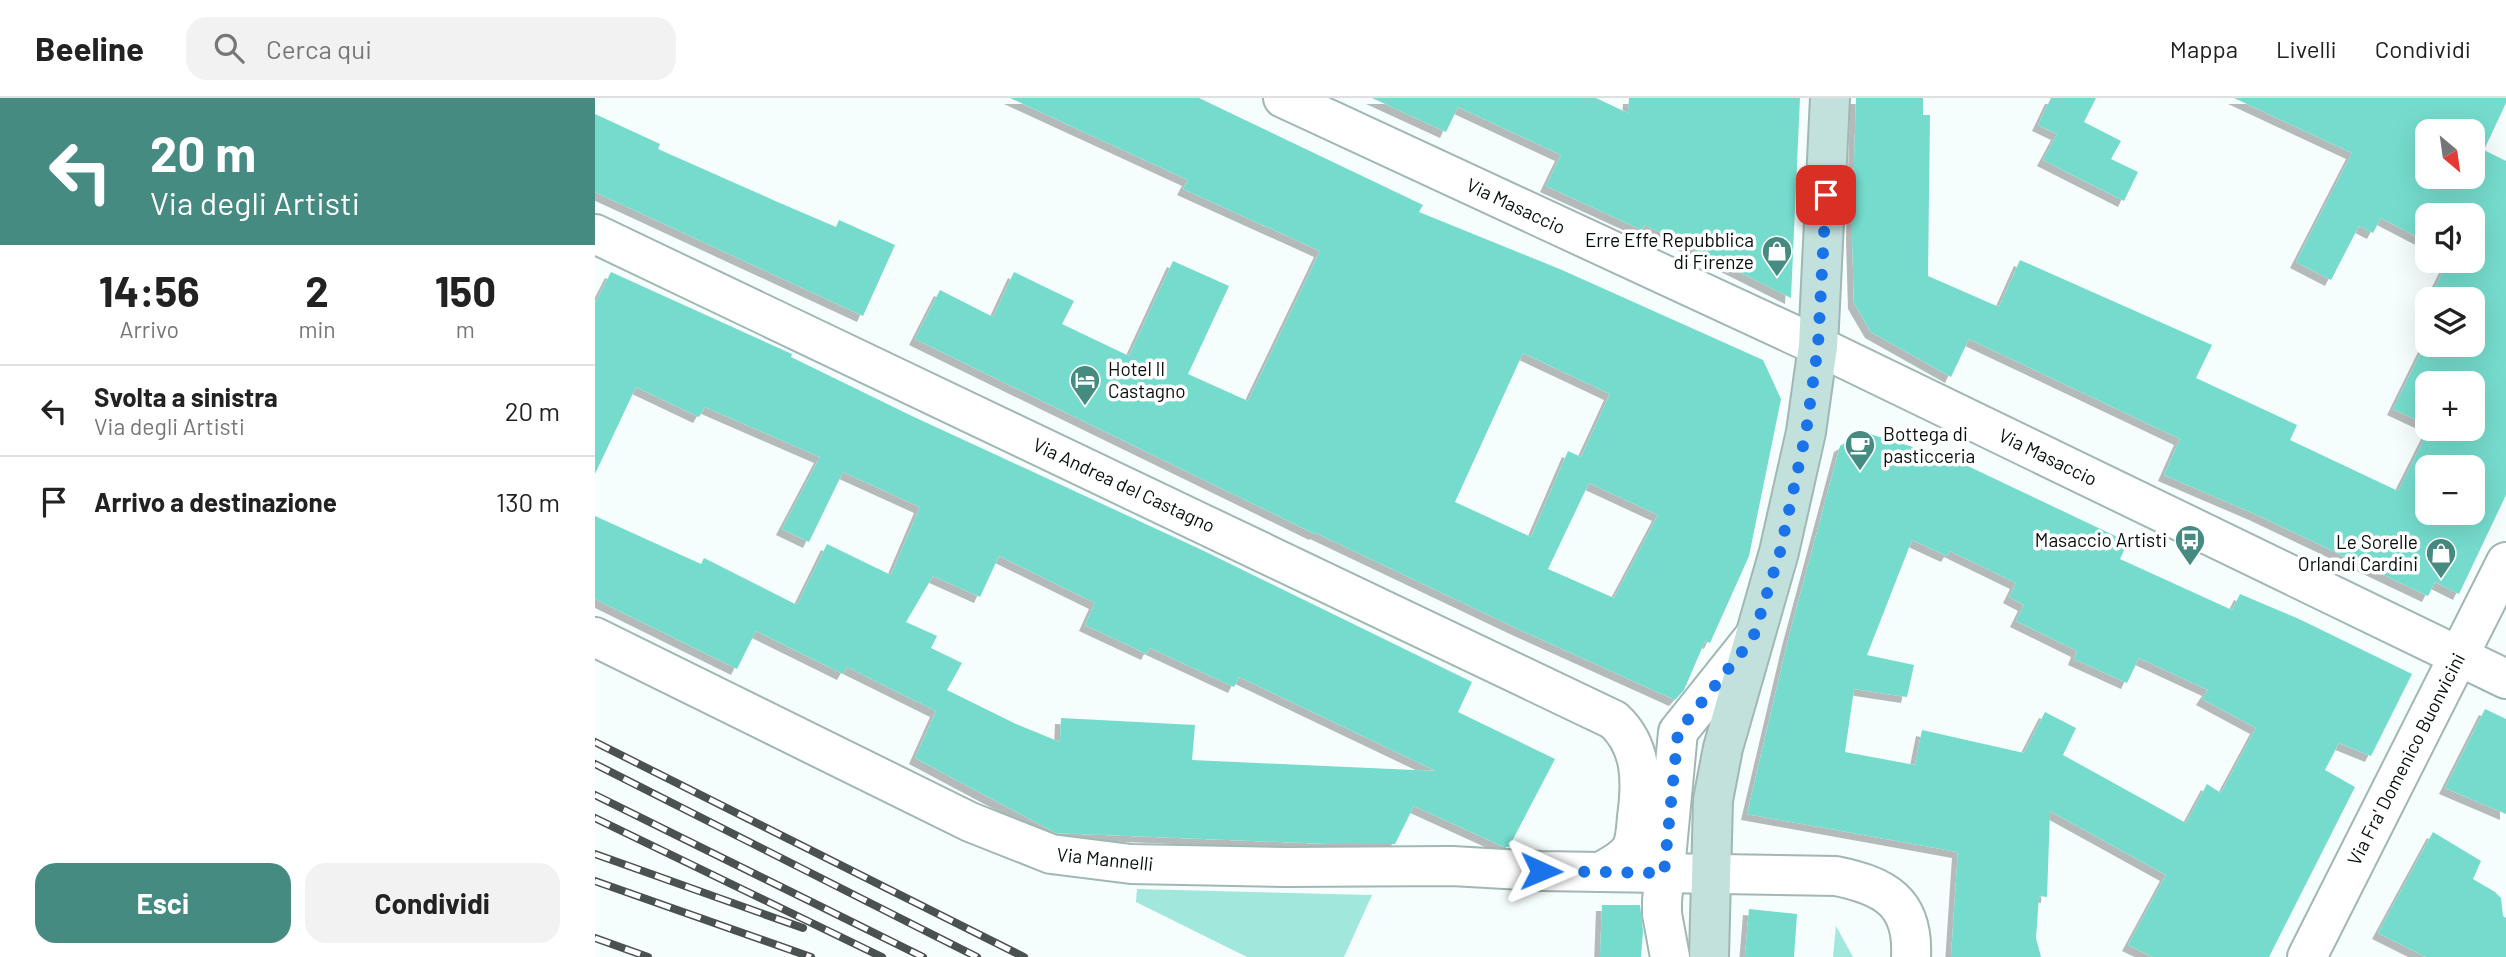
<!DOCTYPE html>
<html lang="it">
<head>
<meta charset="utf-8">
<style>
  :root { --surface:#fff; --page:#f2f2f2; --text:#222; --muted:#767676; --line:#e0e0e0; --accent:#468b81 }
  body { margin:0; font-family:Barlow,sans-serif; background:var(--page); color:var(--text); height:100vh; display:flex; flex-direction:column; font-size:26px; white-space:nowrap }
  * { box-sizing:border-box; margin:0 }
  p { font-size:23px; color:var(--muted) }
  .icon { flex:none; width:38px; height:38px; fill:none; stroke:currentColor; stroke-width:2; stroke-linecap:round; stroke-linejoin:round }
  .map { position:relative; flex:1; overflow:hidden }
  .side { display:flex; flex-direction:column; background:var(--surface); width:595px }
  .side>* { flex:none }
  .guide { background:#468b81; color:#fff; overflow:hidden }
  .needle { width:46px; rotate:151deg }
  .tools { position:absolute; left:1820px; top:21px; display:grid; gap:14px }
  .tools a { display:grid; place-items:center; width:70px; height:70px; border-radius:14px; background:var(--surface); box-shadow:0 7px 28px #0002; font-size:35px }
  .pin { position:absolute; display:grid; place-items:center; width:60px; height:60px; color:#fff; margin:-30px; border-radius:14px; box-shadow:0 4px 10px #0006 }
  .me { position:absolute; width:77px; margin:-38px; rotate:91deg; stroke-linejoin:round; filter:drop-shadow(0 0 5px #0008) }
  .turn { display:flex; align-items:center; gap:24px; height:147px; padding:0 35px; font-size:32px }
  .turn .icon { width:91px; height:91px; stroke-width:2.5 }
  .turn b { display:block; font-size:49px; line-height:60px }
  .eta { display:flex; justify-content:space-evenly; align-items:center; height:119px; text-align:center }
  .eta b { font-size:42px; font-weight:700; line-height:49px }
  .action { display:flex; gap:14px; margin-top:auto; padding:14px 35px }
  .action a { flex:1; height:80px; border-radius:21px; background:var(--accent); color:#fff; font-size:28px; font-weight:700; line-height:80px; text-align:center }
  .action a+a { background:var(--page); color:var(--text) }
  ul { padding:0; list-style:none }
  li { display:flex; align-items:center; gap:21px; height:91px; padding:0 35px; border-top:2px solid var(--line) }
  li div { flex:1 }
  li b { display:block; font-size:26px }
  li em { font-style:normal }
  header { display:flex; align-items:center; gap:42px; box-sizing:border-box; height:98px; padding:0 35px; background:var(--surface); border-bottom:2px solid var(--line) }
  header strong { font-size:33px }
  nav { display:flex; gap:38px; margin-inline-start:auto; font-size:24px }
  .search { width:490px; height:63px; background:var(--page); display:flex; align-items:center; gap:18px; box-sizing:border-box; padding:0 24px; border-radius:21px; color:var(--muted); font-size:26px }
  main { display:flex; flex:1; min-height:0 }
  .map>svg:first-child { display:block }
  .green { fill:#a1e7db }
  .building { fill:#75dccd; fill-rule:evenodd; filter:url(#shadow) }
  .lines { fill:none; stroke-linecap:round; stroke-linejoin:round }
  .street-casing { stroke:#a0b7b3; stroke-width:42 }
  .secondary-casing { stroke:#a0b7b3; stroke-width:42 }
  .street { stroke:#fff; stroke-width:38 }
  .secondary { stroke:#c2e1dd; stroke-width:38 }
  .rail-casing { stroke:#4a5150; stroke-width:8 }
  .rail { stroke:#fff; stroke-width:5; stroke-dasharray:16; stroke-linecap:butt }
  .route { stroke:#1a73e8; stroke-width:12; stroke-dasharray:0 21.6 }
  .labels { text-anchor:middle; stroke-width:7; stroke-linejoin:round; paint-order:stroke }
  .street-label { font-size:19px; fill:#070e0d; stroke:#fff }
  .poi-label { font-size:19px; fill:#070e0d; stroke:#fff; text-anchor:end }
</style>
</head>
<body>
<header>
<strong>Beeline</strong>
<div class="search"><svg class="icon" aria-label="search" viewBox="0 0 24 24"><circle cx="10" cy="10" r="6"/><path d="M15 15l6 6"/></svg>Cerca qui</div>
<nav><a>Mappa</a><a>Livelli</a><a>Condividi</a></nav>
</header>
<main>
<section class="side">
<div class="guide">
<div class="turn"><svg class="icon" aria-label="left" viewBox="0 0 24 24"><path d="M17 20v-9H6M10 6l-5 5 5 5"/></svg><div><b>20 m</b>Via degli Artisti</div></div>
</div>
<div class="eta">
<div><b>14:56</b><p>Arrivo</p></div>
<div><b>2</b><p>min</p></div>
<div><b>150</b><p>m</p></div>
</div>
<ul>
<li><svg class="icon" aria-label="left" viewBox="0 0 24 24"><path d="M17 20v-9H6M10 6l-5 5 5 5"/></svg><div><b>Svolta a sinistra</b><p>Via degli Artisti</p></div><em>20 m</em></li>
<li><svg class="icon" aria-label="arrive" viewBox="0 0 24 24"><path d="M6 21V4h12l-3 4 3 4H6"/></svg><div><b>Arrivo a destinazione</b></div><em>130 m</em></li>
</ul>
<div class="action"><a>Esci</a><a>Condividi</a></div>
</section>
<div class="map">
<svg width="1911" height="859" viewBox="0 0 1911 859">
  <defs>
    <filter id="shadow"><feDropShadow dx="-6" dy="6" stdDeviation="0" flood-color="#0004"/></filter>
  </defs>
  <rect width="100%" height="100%" fill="#f5fefc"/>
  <!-- green -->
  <g class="green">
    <polygon points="542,791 777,797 749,859 652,859 541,804"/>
    <polygon points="1241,828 1258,859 1238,859"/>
  </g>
  <!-- building -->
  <g class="building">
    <path d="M415 0H604L828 107 824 114 967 172 1168 262 1186 301 1154 458 1115 545 1110 543 1089 592 1080 602 925 532 721 435 720 436 320 241 345 192 398 219 419 174 479 203 467 226 534 258 578 163 634 188 593 276 653 303 725 153 588 91 593 82ZM928 255 1015 296 986 359 973 353 936 439 860 404ZM994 385 1063 417 1019 500 953 471Z"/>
    <polygon points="777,0 1001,0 1033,15 1034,0 1205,0 1196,200 1050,127 1047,132 951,88 966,57 863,9 851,34"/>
    <path d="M1261 0H1328V17H1335L1333 178 1404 209 1425 162 1617 247 1601 280 1702 327 1695 342 1803 393 1834 331H1878V285H1832V327L1798 311 1832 242V247H1878V201H1853L1855 197 1840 189 1853 163H1878V117H1832V144L1786 120 1778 135 1764 128 1736 182 1701 164 1757 55 1639 0H1911V5L1889 52 1911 63V397L1864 496 1840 484 1833 498 1660 416 1569 377 1585 341 1374 241 1356 279 1276 234 1259 205 1257 136ZM1832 33H1878V79H1832ZM1832 369H1878V415H1832Z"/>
    <polygon points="1456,0 1501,0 1489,24 1526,43 1516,61 1543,74 1529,103 1448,62 1462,36 1443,27"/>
    <polygon points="0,16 65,46 63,51 178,102 241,129 244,122 300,147 268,218 0,94"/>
    <path d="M16 174 197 256 196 259 319 319 607 452 877 584 863 614 960 661 914 749H909L819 708 800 746H735L461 735 320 660 341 613 252 569 248 576 161 533 142 571 0 501V418L106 466 109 460 202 507 232 446 296 477 325 409 248 374 214 444 187 431 225 359 110 309 104 319 41 289 0 376V205ZM404 458 500 505 490 527 552 556 555 550 639 589 644 579 841 673 597 662 600 627 466 620 465 644 421 626 352 592 367 565 336 550 342 538 311 524 338 478 385 499Z"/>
    <path d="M1268 334 1358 361 1533 444 1525 461 1637 512 1645 496 1704 521 1817 576 1776 658 1744 645 1730 672 1760 689 1674 859H1558L1533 847 1571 777 1455 713 1452 799 1444 798 1441 840 1446 859H1356L1363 754 1152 716 1193 542 1245 348ZM1317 442 1352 458 1355 453 1421 485 1414 499 1429 507 1421 523 1482 553 1479 561 1532 585 1544 560 1613 592 1607 601 1661 630 1626 695 1612 686 1591 725 1468 657 1481 630 1450 614 1429 655 1327 632 1320 667 1250 654 1259 591 1312 599 1319 567 1272 557Z"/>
    <polygon points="1890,611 1911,621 1911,716 1850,690"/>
    <polygon points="1838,734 1886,763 1878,781 1900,794 1906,800 1908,818 1911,820 1911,859 1831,859 1783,835"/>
    <polygon points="1007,807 1045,807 1048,833 1046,859 1005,859"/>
    <polygon points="1154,811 1202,816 1199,859 1150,859"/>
  </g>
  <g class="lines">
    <!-- street casing -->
    <g class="street-casing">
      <g id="street">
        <polyline points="688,0 1223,248 1911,581"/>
        <path d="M0 136 1019 622C1047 648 1047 683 1042 719 1041 729 1041 742 1036 751 1029 762 1016 768 1005 774"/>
        <path d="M0 539 375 724 456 756 536 766 691 769 857 768 946 773 1241 778C1289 788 1319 803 1316 859"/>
        <polyline points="1075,859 1067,816 1067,803 1083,634 1158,540"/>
        <polyline points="1712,859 1911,464"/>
      </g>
    </g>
    <!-- secondary casing -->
    <g class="secondary-casing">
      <polyline id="secondary" points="1114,859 1118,702 1128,650 1184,454 1211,334 1223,248 1235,0"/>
    </g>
    <!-- street -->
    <use href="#street" class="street"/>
    <!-- secondary -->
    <use href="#secondary" class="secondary"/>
    <!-- rail casing -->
    <g class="rail-casing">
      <g id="rail">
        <polyline points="0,644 429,859"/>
        <polyline points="0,666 382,859"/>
        <polyline points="0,697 328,859"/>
        <polyline points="0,720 287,859"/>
        <polyline points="0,756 208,830"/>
        <polyline points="0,783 216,859"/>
        <polyline points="0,840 53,859"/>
      </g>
    </g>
    <!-- rail -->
    <use href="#rail" class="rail"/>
  </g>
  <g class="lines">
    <!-- route -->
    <polyline class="route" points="946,773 1069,775 1083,634 1158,540 1185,454 1211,334 1223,248 1231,97"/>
  </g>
  <!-- icons -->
  <defs>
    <g id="shop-pin" transform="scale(1.575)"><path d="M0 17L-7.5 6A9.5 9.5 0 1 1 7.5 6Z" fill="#468b81" stroke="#fff"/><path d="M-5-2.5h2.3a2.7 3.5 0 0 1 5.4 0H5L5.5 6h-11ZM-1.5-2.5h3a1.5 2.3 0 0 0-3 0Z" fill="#fff"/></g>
    <g id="hotel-pin" transform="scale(1.575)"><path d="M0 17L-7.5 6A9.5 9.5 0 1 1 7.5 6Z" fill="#468b81" stroke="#fff"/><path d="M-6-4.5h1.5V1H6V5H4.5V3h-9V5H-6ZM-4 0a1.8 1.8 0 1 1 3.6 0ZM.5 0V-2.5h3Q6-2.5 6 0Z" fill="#fff"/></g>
    <g id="cafe-pin" transform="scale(1.575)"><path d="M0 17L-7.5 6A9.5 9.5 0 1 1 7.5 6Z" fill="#468b81" stroke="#fff"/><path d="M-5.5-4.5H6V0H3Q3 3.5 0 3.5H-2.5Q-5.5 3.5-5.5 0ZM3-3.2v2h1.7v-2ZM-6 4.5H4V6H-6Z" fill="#fff"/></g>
    <g id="bus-pin" transform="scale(1.575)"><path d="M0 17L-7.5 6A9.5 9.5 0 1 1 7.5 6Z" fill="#468b81" stroke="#fff"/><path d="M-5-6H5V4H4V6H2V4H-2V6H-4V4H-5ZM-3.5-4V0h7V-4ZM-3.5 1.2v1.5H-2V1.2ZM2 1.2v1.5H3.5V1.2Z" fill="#fff"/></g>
  </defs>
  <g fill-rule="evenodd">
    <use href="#shop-pin" x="1182" y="153"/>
    <use href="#hotel-pin" x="490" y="282"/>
    <use href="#cafe-pin" x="1265" y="347"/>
    <use href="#bus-pin" x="1595" y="442"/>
    <use href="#shop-pin" x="1846" y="455"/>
  </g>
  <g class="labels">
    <!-- street labels -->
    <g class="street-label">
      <text transform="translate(921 108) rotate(25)" y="7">Via Masaccio</text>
      <text transform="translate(1453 359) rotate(26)" y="7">Via Masaccio</text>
      <text transform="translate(529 387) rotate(25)" y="7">Via Andrea del Castagno</text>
      <text transform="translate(1811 661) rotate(-63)" y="7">Via Fra' Domenico Buonvicini</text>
      <text transform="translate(510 761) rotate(6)" y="7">Via Mannelli</text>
    </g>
    <!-- poi labels -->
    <g class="poi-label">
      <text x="1159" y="149">Erre Effe Repubblica<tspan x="1159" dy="22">di Firenze</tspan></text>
      <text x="513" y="278" text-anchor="start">Hotel Il<tspan x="513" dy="22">Castagno</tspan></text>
      <text x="1288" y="343" text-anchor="start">Bottega di<tspan x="1288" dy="22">pasticceria</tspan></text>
      <text x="1572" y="449">Masaccio Artisti</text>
      <text x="1823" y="451">Le Sorelle<tspan x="1823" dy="22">Orlandi Cardini</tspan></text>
    </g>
  </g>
</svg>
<div class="tools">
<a><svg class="needle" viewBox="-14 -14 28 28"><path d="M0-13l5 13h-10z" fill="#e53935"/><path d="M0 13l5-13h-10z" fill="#767676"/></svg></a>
<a><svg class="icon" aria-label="sound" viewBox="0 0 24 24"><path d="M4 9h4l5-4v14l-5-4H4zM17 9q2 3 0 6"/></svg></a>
<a><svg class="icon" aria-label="layers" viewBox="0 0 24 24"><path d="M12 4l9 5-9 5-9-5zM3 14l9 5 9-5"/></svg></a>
<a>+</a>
<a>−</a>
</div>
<div class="pin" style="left:1231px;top:97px;background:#d93025"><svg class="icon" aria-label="arrive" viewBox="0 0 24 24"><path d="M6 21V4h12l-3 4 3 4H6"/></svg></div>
<svg class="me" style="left:946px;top:773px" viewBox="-20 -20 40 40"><path d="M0-17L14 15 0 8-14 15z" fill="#1a73e8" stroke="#fff" stroke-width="4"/></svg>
</div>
</main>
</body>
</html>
